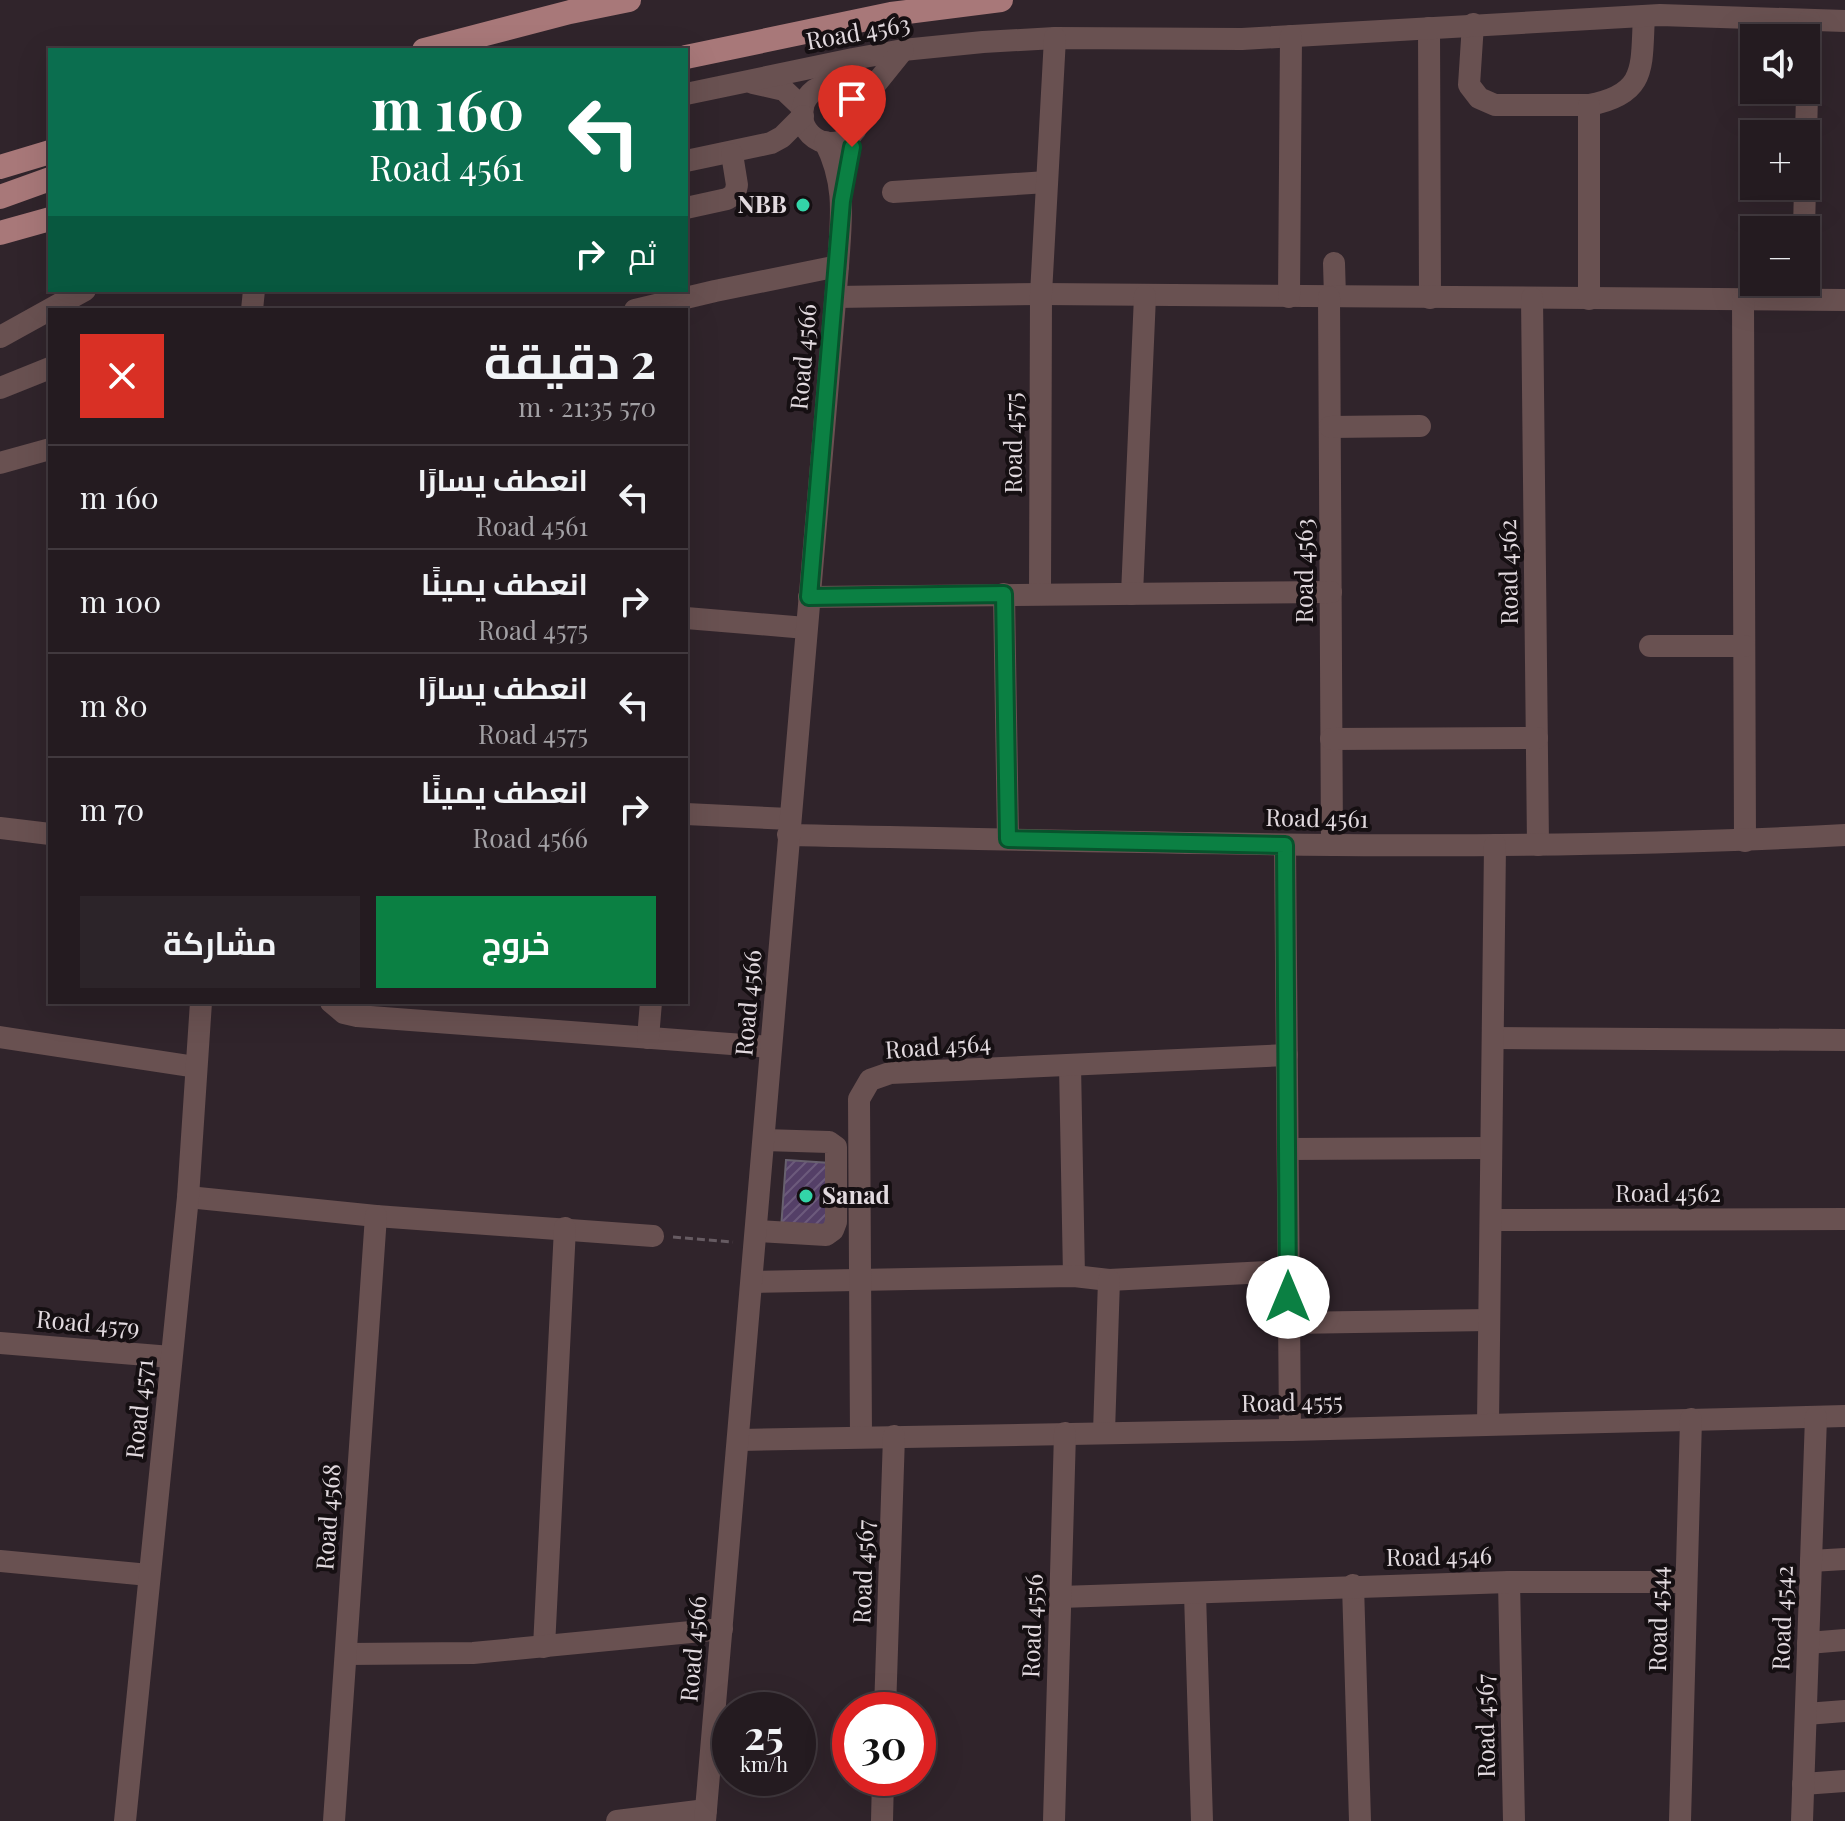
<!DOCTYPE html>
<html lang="ar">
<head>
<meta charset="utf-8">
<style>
  :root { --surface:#241b20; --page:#2c2429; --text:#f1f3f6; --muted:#a3a1a5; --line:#41393e; --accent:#0b8043 }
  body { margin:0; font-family:"Playfair Display",Cairo,serif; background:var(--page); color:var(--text); direction:rtl; height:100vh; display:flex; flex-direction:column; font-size:30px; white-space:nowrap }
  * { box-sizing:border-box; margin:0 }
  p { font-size:26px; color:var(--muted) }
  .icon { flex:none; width:44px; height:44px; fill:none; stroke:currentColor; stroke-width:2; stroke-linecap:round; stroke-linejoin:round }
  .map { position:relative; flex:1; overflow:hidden; direction:ltr }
  .panel { position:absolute; left:48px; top:308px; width:640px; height:696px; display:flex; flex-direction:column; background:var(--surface); border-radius:0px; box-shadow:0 8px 32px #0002,0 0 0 2px var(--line); direction:rtl }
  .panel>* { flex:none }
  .hud { position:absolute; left:48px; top:48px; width:640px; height:244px; border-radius:0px; box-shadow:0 8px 32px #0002,0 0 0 2px var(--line); direction:rtl; background:#0b6e4f; color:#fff; overflow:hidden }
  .controls { position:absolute; left:1740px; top:24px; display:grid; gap:16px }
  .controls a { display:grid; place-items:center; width:80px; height:80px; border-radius:0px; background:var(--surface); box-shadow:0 8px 32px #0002,0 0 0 2px var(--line); font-size:40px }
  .speed { position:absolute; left:712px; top:1692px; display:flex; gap:16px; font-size:40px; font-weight:700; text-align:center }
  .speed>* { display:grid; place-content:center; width:104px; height:104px; border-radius:50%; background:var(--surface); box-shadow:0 8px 32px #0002,0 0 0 2px var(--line); line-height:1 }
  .speed small { font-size:20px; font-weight:400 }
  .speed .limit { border:12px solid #d22; background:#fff; color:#111 }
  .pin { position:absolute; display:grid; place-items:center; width:68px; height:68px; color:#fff; margin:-82px -34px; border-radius:50% 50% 50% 0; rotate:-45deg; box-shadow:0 0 8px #0007 }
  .pin .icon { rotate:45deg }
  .me { position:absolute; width:88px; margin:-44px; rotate:0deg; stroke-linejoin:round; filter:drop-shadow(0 0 6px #0008) }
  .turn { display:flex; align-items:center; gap:28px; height:168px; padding:0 32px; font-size:36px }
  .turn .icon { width:104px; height:104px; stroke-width:2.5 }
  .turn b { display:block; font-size:56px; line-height:68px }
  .then { display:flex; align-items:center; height:76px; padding:0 32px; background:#0003; gap:16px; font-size:30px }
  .round { display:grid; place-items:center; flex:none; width:84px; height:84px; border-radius:0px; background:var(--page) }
  .head { display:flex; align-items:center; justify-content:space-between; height:136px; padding:0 32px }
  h1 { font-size:48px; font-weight:700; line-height:60px }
  .cta { display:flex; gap:16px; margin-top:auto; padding:16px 32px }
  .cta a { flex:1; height:92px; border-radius:0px; background:var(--accent); color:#fff; font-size:32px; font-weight:700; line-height:92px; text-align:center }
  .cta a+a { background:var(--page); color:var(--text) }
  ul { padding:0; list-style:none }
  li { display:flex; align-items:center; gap:24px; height:104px; padding:0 32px; border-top:2px solid var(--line) }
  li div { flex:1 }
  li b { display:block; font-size:30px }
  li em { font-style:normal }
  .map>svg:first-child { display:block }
  .building { fill:url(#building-hatch); stroke:#68616f; stroke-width:2 }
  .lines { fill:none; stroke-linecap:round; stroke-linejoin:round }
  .path { stroke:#665b62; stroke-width:3; stroke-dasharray:8 4; stroke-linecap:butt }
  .minor { stroke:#695151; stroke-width:22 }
  .major { stroke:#a87879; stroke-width:24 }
  .route-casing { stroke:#07532c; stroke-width:20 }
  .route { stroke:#0b8043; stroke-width:14 }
  .poi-dot { fill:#33d4a8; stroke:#150f12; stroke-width:3 }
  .labels { text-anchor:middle; stroke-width:8; stroke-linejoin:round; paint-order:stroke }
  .street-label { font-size:24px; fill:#e2dadf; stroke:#150f12 }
  .poi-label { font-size:24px; font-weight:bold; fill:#e2dadf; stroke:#150f12; text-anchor:end }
</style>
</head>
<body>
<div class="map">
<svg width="1845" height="1821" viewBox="0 0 1845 1821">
  <defs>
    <pattern id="building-hatch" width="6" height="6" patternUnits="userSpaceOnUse" patternTransform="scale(2)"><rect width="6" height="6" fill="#543f67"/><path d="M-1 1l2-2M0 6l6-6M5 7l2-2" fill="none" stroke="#6c5a7c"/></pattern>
  </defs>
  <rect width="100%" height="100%" fill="#30242b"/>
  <!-- building -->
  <polygon class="building" points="786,1160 830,1163 825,1232 781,1229"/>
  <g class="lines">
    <!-- path -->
    <polyline class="path" points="673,1237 733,1242"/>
    <!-- minor -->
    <g class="minor">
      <path d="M1473 24 1469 85 1479 98 1495 105H1589C1648 94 1641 66 1644 16"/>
      <polyline points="1429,28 1430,298"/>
      <polyline points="753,83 784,90 803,108"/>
      <circle cx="831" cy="114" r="29"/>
      <polyline points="686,94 853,59 903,50 983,42 1055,38 1242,39 1660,15 1845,21"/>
      <polyline points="860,113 874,86 903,50"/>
      <polyline points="1806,134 1809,20"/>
      <polyline points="686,161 771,143 782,137 803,116"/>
      <polyline points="893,192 1047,182"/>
      <polyline points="686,208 727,199 735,194 737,185 732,154"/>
      <polyline points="1804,230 1805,186"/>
      <polyline points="1334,263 1335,297"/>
      <polyline points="836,297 1041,294 1845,300"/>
      <polyline points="1289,297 1291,36"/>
      <polyline points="1329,297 1332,845"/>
      <polyline points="1532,298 1538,845"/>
      <polyline points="1589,299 1589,105"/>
      <polyline points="1743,300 1745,841"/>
      <polyline points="252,310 254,290"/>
      <polyline points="635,310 715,291 838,266"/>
      <polyline points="0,337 85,290"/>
      <polyline points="0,388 50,368"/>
      <polyline points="1330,427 1420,426"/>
      <polyline points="0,463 50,449"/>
      <polyline points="1040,593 1041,294 1055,38"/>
      <polyline points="1004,594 1008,839"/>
      <polyline points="1132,594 1145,296"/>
      <polyline points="809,597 1331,592"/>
      <polyline points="686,618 806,628"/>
      <polyline points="1650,646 1744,646"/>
      <polyline points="1331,739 1537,738"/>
      <polyline points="686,814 790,819"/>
      <polyline points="0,828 50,834"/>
      <path d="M788 835C1141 842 1493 854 1845 835"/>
      <polyline points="1285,845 1290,1430"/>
      <polyline points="331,1002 344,1013 357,1016 771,1047"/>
      <polyline points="0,1037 196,1067"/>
      <polyline points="648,1038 651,1002"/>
      <polyline points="1493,1038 1845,1040"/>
      <polyline points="1070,1065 1074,1276"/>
      <polyline points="1288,1149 1491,1148"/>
      <polyline points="188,1197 376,1216 653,1236"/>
      <polyline points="1491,1220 1845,1219"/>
      <polyline points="757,1231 826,1235 833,1230 836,1222 836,1147 829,1142 764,1140"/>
      <polyline points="752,1282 1074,1276 1109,1280 1288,1271"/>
      <polyline points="1289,1323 1489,1320"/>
      <polyline points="0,1343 171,1357"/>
      <polyline points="1488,1424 1495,845"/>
      <polyline points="1104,1432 1109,1280"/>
      <polyline points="861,1437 859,1099 870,1080 890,1073 1287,1055"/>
      <polyline points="740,1440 1290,1430 1845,1416"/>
      <polyline points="0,1561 149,1575"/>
      <polyline points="1811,1561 1845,1559"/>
      <polyline points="1509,1582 1514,1821"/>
      <polyline points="1353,1585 1360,1821"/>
      <polyline points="1195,1594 1202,1821"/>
      <polyline points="1060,1597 1509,1582 1685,1582"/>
      <polyline points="1808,1643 1845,1640"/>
      <polyline points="544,1647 565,1228"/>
      <polyline points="346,1654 473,1653 722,1629"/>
      <polyline points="885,1710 894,1436"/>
      <polyline points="1806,1714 1845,1711"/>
      <polyline points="1803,1784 1845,1781"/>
      <polyline points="125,1821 188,1197 201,1002"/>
      <polyline points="334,1821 376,1216"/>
      <polyline points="617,1821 706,1810"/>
      <path d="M705 1821 838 266C841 220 847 185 825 142"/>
      <polyline points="882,1821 883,1778"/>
      <polyline points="1054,1821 1065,1433"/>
      <polyline points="1680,1821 1691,1419"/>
      <polyline points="1802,1821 1816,1417"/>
    </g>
    <!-- major -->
    <g class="major">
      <polyline points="424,50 570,12 629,0"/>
      <polyline points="686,57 891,14 1001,0"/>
      <polyline points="0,167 50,152"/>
      <polyline points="0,197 50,179"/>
      <polyline points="0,233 50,219"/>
    </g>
  </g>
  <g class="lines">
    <!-- route casing -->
    <g class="route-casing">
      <polyline id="route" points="852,147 842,201 809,597 1004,594 1008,839 1285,845 1288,1297"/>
    </g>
    <!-- route -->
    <use href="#route" class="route"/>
  </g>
  <!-- markers -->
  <g class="poi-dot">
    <circle cx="803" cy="205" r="8"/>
    <circle cx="806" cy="1196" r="8"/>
  </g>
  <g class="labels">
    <!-- street labels -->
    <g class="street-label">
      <text transform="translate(858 33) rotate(-10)" y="8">Road 4563</text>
      <text transform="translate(804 357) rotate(-85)" y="8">Road 4566</text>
      <text transform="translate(1014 443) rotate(-90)" y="8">Road 4575</text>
      <text transform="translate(1305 571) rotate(-90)" y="8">Road 4563</text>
      <text transform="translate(1509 572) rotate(-91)" y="8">Road 4562</text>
      <text transform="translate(1317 819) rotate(1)" y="8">Road 4561</text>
      <text transform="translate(749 1003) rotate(-85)" y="8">Road 4566</text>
      <text transform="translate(938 1047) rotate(-4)" y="8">Road 4564</text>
      <text x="1668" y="1202">Road 4562</text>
      <text transform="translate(88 1324) rotate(5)" y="8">Road 4579</text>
      <text transform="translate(1292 1403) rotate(-1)" y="8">Road 4555</text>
      <text transform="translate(140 1409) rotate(-84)" y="8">Road 4571</text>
      <text transform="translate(329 1517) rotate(-86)" y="8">Road 4568</text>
      <text transform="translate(1439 1557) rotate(-1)" y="8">Road 4546</text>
      <text transform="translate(864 1572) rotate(-88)" y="8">Road 4567</text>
      <text transform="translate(1783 1618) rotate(-88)" y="8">Road 4542</text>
      <text transform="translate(1659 1619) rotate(-89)" y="8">Road 4544</text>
      <text transform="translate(1033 1626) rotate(-88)" y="8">Road 4556</text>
      <text transform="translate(694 1649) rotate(-85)" y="8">Road 4566</text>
      <text transform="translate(1486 1726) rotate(-91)" y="8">Road 4567</text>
    </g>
    <!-- poi labels -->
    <g class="poi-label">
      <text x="787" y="213">NBB</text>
      <text x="822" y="1204" text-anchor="start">Sanad</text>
    </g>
  </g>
</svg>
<div class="controls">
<a><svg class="icon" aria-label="sound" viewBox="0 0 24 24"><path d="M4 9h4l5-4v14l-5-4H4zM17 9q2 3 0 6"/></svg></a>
<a>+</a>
<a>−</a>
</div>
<div class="speed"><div>25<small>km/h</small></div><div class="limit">30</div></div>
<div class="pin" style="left:852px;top:147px;background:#d93025"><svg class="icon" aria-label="arrive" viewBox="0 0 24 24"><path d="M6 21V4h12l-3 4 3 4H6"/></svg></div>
<svg class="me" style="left:1288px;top:1297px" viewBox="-20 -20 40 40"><circle r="19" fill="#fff"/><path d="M0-13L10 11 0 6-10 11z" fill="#0b8043"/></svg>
<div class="hud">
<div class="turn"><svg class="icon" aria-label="left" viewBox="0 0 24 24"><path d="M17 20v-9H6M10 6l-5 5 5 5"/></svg><div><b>160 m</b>Road 4561</div></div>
<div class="then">ثم<svg class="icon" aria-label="right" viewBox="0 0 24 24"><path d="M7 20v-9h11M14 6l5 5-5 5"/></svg></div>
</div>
<section class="panel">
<div class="head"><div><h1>2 دقيقة</h1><p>570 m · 21:35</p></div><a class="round" style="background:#d93025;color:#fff"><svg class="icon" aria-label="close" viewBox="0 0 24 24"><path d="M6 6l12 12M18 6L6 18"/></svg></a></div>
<ul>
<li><svg class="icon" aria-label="left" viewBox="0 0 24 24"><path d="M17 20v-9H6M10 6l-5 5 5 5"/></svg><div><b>انعطف يسارًا</b><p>Road 4561</p></div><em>160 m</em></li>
<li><svg class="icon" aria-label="right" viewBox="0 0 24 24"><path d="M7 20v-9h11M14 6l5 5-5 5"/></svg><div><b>انعطف يمينًا</b><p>Road 4575</p></div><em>100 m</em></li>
<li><svg class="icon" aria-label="left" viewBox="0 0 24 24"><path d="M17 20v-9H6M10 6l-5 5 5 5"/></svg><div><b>انعطف يسارًا</b><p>Road 4575</p></div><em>80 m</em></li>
<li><svg class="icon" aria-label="right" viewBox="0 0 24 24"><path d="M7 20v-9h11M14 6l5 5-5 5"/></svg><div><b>انعطف يمينًا</b><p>Road 4566</p></div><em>70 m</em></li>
</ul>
<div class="cta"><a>خروج</a><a>مشاركة</a></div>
</section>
</div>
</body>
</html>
